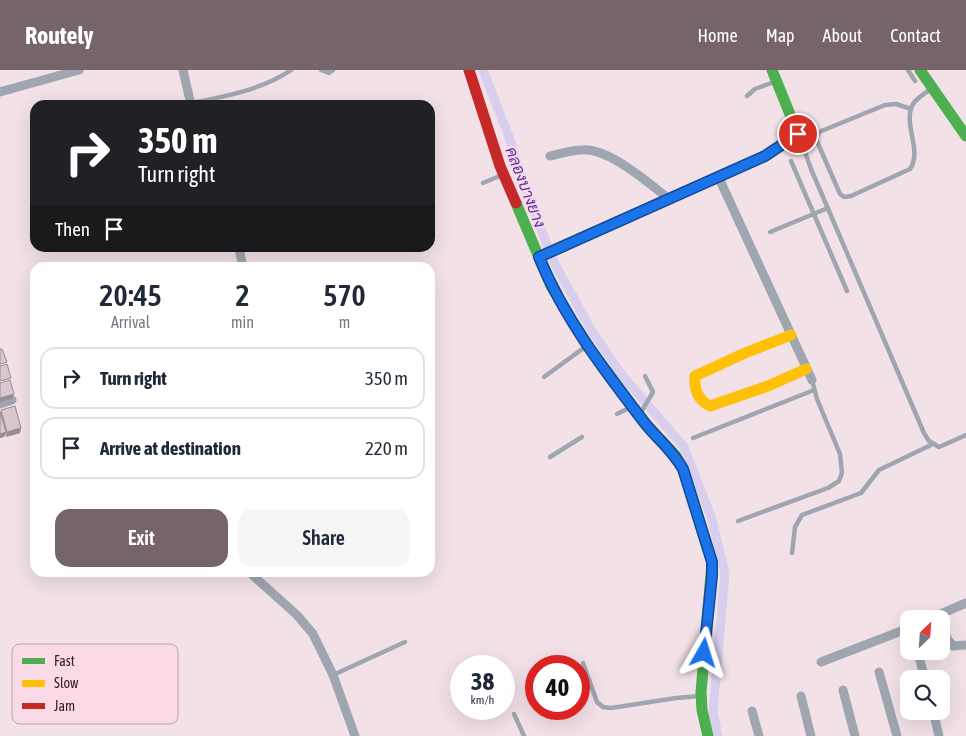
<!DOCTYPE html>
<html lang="en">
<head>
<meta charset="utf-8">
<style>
  :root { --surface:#fff; --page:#f6f6f7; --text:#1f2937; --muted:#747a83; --line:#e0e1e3; --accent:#76646b }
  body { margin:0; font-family:"Asap Condensed",Sarabun,sans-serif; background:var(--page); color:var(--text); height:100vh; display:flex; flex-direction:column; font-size:19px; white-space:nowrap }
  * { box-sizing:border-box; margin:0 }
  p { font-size:16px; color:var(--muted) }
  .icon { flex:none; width:28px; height:28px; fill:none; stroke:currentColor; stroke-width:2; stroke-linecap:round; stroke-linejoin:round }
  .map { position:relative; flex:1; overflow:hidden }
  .panel { position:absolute; left:30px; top:192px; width:405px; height:315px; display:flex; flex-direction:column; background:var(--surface); border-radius:15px; box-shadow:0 5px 20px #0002 }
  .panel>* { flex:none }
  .guide { position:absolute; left:30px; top:30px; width:405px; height:152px; border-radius:15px; box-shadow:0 5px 20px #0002; background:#202124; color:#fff; overflow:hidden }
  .needle { width:32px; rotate:25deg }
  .buttons { position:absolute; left:900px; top:540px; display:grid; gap:10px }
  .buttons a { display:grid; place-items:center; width:50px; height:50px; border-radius:10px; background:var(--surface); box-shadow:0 5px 20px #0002; font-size:25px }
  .speed { position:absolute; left:450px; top:585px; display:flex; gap:10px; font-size:25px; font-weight:700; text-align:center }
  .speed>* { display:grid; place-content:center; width:65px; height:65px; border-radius:50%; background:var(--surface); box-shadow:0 5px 20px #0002; line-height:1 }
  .speed small { font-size:12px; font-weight:400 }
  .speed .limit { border:8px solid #d22; background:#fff; color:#111 }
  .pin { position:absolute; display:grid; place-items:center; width:42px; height:42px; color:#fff; margin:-21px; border:2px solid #fff; border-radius:50%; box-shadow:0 1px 5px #0007 }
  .me { position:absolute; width:55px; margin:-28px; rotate:6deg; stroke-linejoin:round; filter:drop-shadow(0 0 4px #0008) }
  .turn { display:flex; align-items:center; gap:18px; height:105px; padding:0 25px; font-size:22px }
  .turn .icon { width:65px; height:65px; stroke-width:2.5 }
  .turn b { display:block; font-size:35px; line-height:42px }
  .then { display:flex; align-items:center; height:48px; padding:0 25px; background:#0003; gap:10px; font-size:19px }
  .eta { display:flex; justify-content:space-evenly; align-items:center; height:85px; text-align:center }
  .eta b { font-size:30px; font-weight:600; line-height:35px }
  .button { display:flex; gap:10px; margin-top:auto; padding:10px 25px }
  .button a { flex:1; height:58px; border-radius:15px; background:var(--accent); color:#fff; font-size:20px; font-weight:600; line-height:58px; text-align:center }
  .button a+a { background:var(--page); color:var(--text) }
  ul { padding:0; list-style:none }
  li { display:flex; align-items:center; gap:15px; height:62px; margin:0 10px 8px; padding:0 15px; border:2px solid var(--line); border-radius:15px }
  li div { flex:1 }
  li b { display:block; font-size:19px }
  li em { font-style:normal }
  header { display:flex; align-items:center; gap:30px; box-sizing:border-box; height:70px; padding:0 25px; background:var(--accent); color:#fff }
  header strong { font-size:24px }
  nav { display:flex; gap:28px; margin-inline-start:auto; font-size:18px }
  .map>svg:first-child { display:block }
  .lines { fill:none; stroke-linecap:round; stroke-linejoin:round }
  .canal { stroke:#d8cfee; stroke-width:9 }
  .lane { stroke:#9fa6af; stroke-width:4.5 }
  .street { stroke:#9fa6af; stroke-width:9 }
  .fast { stroke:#4caf50; stroke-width:11 }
  .slow { stroke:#ffc107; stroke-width:11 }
  .jam { stroke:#c62828; stroke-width:11 }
  .wall { fill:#bbacb3 }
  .shaded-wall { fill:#998c92 }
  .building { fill:#dac8d0; stroke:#998c92 }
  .route-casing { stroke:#114b97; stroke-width:12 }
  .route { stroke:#1a73e8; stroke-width:9 }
  .labels { text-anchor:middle; stroke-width:4.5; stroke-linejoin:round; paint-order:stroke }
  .water-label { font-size:16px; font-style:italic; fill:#5332a2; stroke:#fadae7 }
  .key { fill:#fadae7; stroke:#bea2ae; stroke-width:1 }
  .key-label { font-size:14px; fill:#322028 }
</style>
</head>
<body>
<header>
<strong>Routely</strong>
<nav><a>Home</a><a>Map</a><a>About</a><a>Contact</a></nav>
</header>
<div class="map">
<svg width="966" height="666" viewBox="0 0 966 666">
  <rect width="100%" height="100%" fill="#f3e1e8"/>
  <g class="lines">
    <!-- canal -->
    <polyline class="canal" points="483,0 508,64 532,137 556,196 590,258 621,304 684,377 712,449 725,503 713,642 718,666"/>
    <!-- lane -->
    <g class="lane">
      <polyline points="321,0 329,3 333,0"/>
      <polyline points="908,0 915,11"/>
      <polyline points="747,26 755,19 774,12"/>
      <path d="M191 33C224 27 264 19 291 0"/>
      <path d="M911 39 896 34 885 35 819 62 816 69 840 124 844 127 851 126 910 99C923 80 902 54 913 34 917 28 925 23 931 19"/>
      <polyline points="799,65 811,99 924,363 929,371 939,377 966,365"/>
      <polyline points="791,91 847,221"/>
      <polyline points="483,113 502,105"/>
      <polyline points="770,162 828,138"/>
      <polyline points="544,307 585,277"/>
      <polyline points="617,344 631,337"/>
      <polyline points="640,344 653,322 645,306"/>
      <polyline points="693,368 814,320"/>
      <polyline points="550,387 582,367"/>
      <polyline points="738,451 828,418 839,411 842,403 840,384 817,329 812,310"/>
      <polyline points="792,483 795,457 802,445 861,423 879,400 933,374"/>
      <polyline points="583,593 597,632 603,637 611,638 676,628 700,626"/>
      <polyline points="333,605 405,572"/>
      <polyline points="514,644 524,666"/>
    </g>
    <!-- street -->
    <g class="street">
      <polyline points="183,0 191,35"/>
      <polyline points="0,22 79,0"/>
      <path d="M550 86C560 84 571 80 581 80 608 77 647 112 668 128"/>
      <polyline points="718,106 812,310"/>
      <polyline points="239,178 243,198"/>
      <polyline points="0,334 12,330"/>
      <polyline points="249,502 297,545 313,564 333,605 355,666"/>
      <polyline points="929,549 966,533"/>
      <polyline points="941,555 948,570 953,576 966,575"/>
      <polyline points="919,587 925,609"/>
      <polyline points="821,592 909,558"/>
      <polyline points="879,602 897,666"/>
      <polyline points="843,620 855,666"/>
      <polyline points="801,626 811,666"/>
      <polyline points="752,641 759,666"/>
      <polyline points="933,641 939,666"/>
    </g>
    <!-- fast -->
    <g class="fast">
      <polyline points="920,0 966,66"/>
      <polyline points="516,133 551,216 587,275 646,354 676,386 683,399 712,492 701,622 702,640 708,666"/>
      <polyline points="539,187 765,86 798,64 772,0"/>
    </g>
    <!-- slow -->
    <path class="slow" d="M791 265 745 283 695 306C694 319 698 330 710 336L768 316 806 299"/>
    <!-- jam -->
    <polyline class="jam" points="469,0 500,96 516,133"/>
  </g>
  <!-- wall -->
  <polygon class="wall" points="1,340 21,358 20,363 6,367 5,364 4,367 0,343"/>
  <!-- shaded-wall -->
  <g class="shaded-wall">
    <polygon points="14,324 12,329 0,332 0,328"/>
    <polygon points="21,358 20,363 6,367 7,362"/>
    <polygon points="6,362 4,367 0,368 0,364"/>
  </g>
  <!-- building -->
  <g class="building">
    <polygon points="0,279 2,279 7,292 0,294"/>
    <polygon points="7,294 11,308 0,311 0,296"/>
    <polygon points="10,310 14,324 0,328 0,313"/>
    <polygon points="15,336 21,358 7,362 1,340"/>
    <polygon points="0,342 6,362 0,364"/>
  </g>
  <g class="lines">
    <!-- route casing -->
    <g class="route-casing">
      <path id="route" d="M704 583 712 506V492L683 399C671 378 657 369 644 352 604 300 564 248 539 187L765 86 798 64"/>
    </g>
    <!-- route -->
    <use href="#route" class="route"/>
  </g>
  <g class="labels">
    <!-- water labels -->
    <g class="water-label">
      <text transform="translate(526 117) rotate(69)" y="6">คลองบางยาง</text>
    </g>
  </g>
  <!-- legend -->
  <rect x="12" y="574" width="166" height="80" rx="8" class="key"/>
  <rect x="22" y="588" width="23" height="6" fill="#4caf50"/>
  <rect x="22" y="610" width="23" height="7" fill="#ffc107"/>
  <rect x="22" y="633" width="23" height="6" fill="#c62828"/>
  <g class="key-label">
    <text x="54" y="596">Fast</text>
    <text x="54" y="618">Slow</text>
    <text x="54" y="641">Jam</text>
  </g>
</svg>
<div class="buttons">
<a><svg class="needle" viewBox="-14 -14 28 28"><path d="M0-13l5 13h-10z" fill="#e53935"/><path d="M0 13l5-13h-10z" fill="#747a83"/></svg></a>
<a><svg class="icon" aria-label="search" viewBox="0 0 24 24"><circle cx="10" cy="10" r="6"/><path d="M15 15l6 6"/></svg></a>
</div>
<div class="speed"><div>38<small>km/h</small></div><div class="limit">40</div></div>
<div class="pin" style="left:798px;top:64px;background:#d93025"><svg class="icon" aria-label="arrive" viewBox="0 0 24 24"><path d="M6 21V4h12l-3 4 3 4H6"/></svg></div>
<svg class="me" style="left:704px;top:583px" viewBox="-20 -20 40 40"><path d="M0-17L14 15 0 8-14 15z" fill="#1a73e8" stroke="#fff" stroke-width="4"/></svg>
<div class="guide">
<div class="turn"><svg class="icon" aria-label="right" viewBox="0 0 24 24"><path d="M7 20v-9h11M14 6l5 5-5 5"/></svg><div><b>350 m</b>Turn right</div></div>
<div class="then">Then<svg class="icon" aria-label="arrive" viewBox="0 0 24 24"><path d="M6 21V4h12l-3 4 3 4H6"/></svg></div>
</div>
<section class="panel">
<div class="eta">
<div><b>20:45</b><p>Arrival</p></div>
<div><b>2</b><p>min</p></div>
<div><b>570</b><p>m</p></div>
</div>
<ul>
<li><svg class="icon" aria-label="right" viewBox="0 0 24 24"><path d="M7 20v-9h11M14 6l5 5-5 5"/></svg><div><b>Turn right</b></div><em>350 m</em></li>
<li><svg class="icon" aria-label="arrive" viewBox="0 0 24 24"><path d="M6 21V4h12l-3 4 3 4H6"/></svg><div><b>Arrive at destination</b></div><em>220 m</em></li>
</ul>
<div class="button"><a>Exit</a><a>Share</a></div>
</section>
</div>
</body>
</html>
